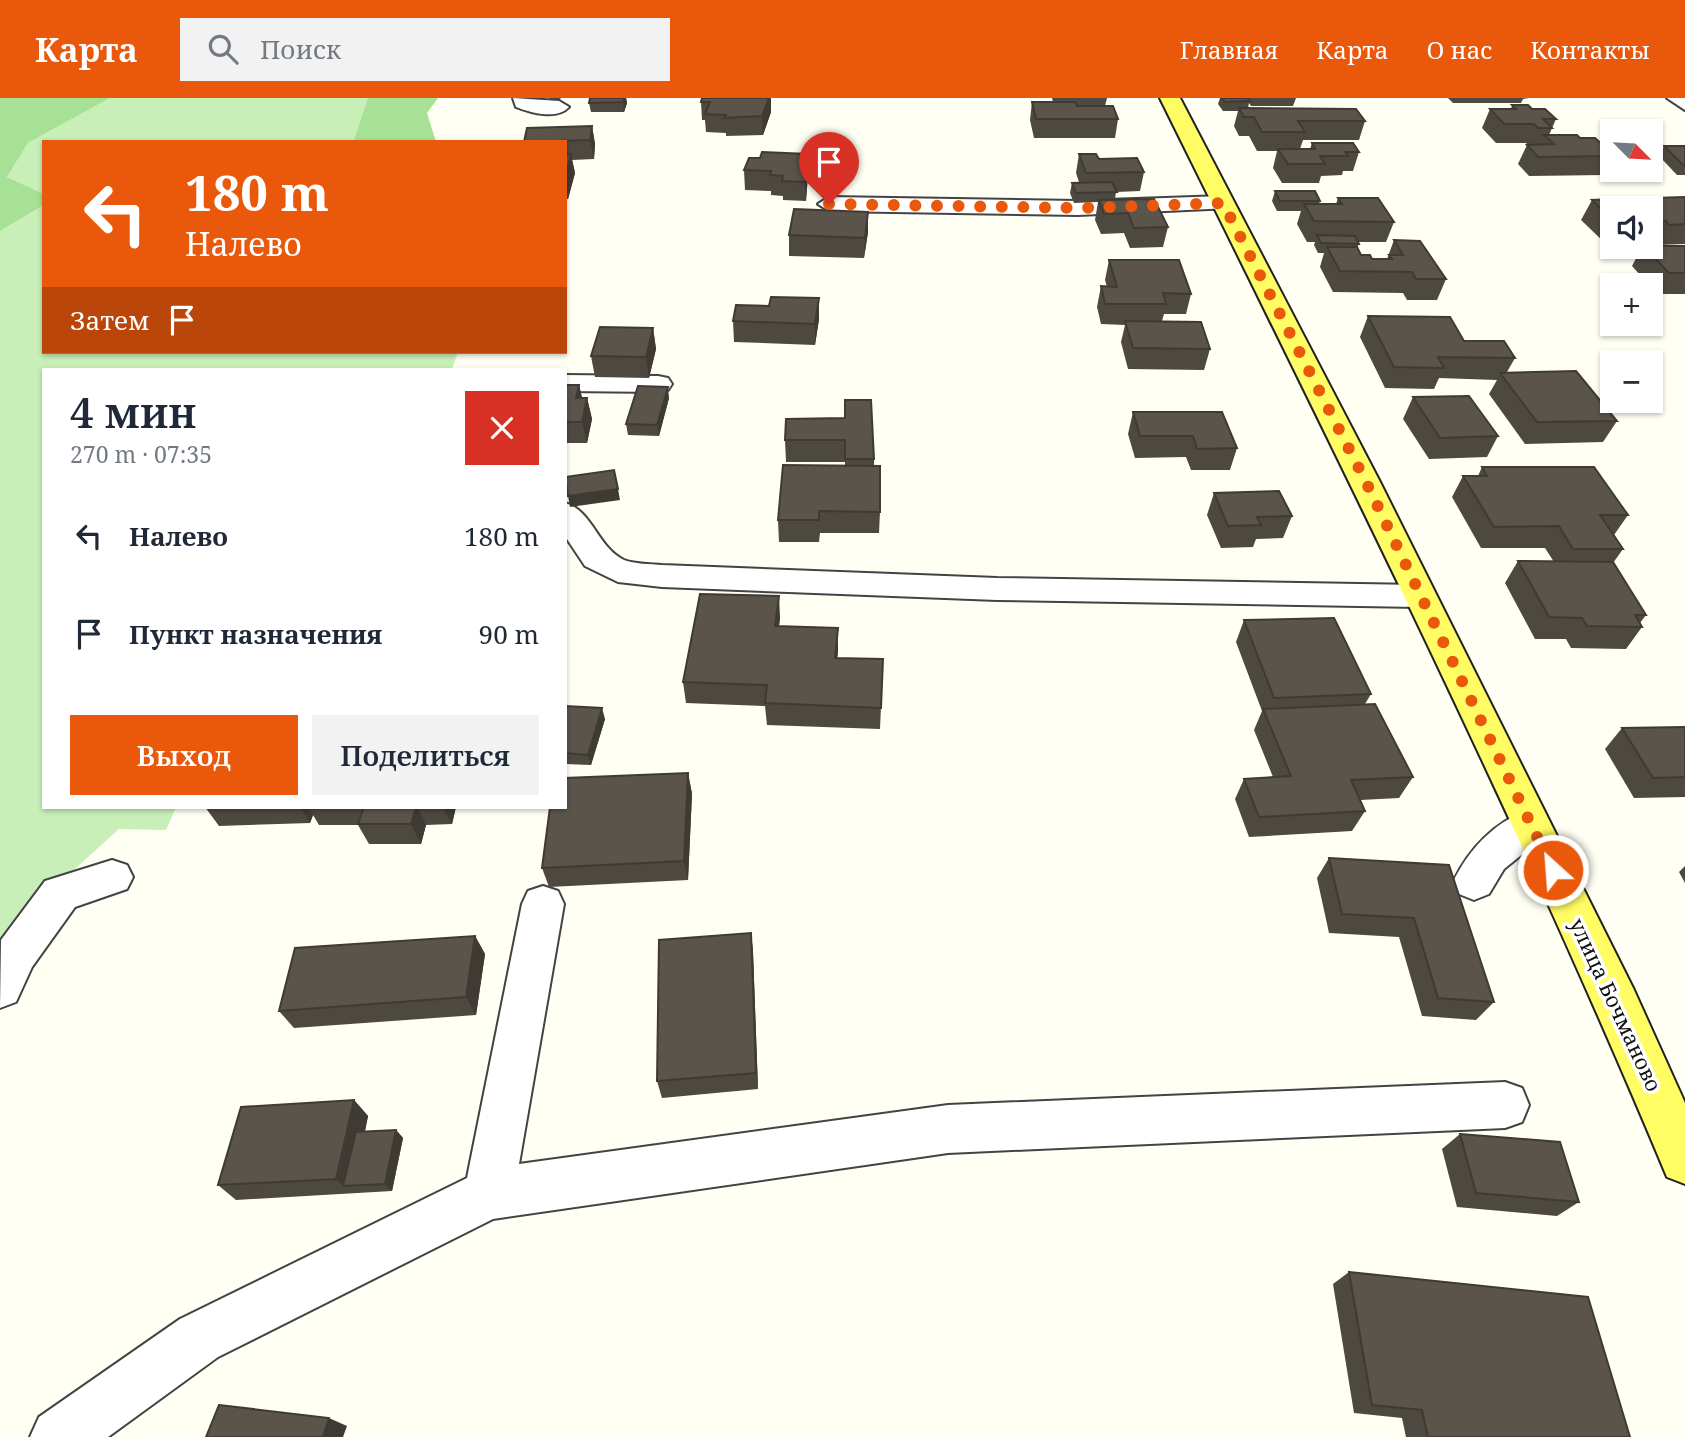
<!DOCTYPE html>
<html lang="ru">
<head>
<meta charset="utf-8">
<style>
  :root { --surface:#fff; --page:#f2f2f3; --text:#1f2937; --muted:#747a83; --accent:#ea580c }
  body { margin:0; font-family:"Noto Serif",serif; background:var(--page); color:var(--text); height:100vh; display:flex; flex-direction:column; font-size:26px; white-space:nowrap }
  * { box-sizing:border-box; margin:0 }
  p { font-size:23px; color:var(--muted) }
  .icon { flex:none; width:38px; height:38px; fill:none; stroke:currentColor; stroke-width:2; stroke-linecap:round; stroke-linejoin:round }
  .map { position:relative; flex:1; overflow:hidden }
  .details { position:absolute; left:42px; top:270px; width:525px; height:441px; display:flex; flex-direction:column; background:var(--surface); border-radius:0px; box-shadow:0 2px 5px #0004 }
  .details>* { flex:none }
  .guide { position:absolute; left:42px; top:42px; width:525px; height:214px; border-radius:0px; box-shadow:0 2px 5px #0004; background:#ea580c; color:#fff; overflow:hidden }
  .needle { width:46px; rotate:114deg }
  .fabs { position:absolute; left:1600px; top:21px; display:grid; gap:14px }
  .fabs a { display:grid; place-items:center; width:63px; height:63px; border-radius:0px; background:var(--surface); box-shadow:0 2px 5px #0004; font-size:35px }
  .pin { position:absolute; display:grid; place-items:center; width:60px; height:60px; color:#fff; margin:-72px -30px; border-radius:50% 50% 50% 0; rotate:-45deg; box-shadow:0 0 7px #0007 }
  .pin .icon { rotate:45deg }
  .me { position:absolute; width:77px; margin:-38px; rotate:334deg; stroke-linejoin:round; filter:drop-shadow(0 0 5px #0008) }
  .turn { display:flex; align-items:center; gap:24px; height:147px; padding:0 28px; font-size:32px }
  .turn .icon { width:91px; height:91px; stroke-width:2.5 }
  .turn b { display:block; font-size:49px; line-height:60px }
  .then { display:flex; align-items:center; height:66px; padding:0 28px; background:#0003; gap:14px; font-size:26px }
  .round { display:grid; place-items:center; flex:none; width:74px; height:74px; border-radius:0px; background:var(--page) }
  .head { display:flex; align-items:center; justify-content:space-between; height:119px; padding:0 28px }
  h1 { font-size:42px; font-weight:600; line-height:52px }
  .cta { display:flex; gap:14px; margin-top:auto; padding:14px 28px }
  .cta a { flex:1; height:80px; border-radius:0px; background:var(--accent); color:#fff; font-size:28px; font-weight:600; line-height:80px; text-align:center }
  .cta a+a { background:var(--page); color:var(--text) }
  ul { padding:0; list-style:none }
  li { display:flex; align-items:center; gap:21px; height:98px; padding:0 28px }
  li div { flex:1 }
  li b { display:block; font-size:26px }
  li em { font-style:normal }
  header { display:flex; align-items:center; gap:42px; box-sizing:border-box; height:98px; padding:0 35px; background:var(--accent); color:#fff }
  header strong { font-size:33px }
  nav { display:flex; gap:38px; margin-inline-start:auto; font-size:24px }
  .search { width:490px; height:63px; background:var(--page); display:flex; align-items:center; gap:18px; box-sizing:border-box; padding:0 24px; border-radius:0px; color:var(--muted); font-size:26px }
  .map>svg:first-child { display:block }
  .green { fill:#c8efb8 }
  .forest { fill:#a7e195 }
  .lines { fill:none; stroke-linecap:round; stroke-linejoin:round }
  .minor-casing { stroke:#434343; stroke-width:4 }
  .major-casing { stroke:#212121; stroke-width:4 }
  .minor { fill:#fff; fill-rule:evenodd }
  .major { fill:#fffc64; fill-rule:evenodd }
  .wall { fill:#4d4840 }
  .shaded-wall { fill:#3f3b34 }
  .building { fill:#5a544b; stroke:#3f3b34; stroke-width:2 }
  .route { stroke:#ea580c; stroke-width:12; stroke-dasharray:0 21.6 }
  .labels { text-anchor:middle; stroke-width:7; stroke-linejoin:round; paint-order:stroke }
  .street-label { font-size:21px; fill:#101010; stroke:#fff }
</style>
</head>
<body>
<header>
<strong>Карта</strong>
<div class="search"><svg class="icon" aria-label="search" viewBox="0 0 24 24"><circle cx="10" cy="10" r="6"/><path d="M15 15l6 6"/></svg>Поиск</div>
<nav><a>Главная</a><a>Карта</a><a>О нас</a><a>Контакты</a></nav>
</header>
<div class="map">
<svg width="1685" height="1339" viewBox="0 0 1685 1339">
  <rect width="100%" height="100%" fill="#fffff4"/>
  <!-- green -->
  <g class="green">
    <polygon points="110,0 368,0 353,44 44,44 44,96 7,79 28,45"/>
    <polygon points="44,107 44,254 458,254 452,271 44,271 44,709 176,709 166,732 119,731 22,819 0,871 0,133"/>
  </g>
  <!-- forest -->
  <g class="forest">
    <polygon points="0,0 110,0 28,45 7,79 44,96 44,107 0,133"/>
    <polygon points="368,0 438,0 427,15 436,44 353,44"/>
  </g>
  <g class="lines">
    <!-- minor casing -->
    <g class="minor-casing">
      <g id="minor">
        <path d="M513 0 559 3 569 9C557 22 531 15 516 9Z"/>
        <polygon points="1667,0 1685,0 1685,12"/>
        <polygon points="1223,98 1231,100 1234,105 1231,110 1078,117 829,113 818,106 829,99 1078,103"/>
        <polygon points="565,277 658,278 668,280 672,286 668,292 658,294 565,293"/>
        <path d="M565 405C592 412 598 450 624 462 634 466 650 466 662 467L997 480 1419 487 1431 490 1436 498 1431 506 1419 509 997 502 662 489 618 484 585 468 565 438Z"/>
        <path d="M1531 711 1545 716 1551 727 1545 738 1504 771 1489 796 1474 802 1459 796 1453 784C1469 751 1495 723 1531 711Z"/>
        <polygon points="112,762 127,767 133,779 127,791 75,809 32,869 16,904 0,910 1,842 45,783"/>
        <polygon points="543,788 558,793 564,806 519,1066 948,1007 1505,984 1522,990 1529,1007 1522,1024 1505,1030 948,1055 493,1121 218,1259 108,1339 30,1339 39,1319 180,1221 467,1080 522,806 528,793"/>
      </g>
    </g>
    <!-- major casing -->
    <g class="major-casing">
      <path id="major" d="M1160 0H1180L1380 384 1634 892 1685 1005V1086L1667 1079C1514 712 1336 356 1160 0Z"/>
    </g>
    <!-- minor -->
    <use href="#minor" class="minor"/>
    <!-- major -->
    <use href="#major" class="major"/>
  </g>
  <!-- wall -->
  <g class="wall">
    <polygon points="549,0 561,0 560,1 549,1"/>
    <polygon points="626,0 627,5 624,14 591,14 589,5"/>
    <polygon points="702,0 771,14 763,37 726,38 726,35 706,34 705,22 702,22 701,4"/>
    <polygon points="1052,0 1107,0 1105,8 1118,21 1115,40 1034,40 1030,22 1032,4 1053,4"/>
    <polygon points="1220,0 1296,0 1293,8 1251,8 1249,5 1248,10 1365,23 1359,42 1303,42 1300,51 1310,51 1312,45 1359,54 1353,73 1343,73 1342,77 1321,78 1319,85 1282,85 1273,70 1277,53 1257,53 1249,38 1239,38 1234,28 1238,13 1223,13 1218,6"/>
    <polygon points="1448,0 1529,0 1523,1 1521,5 1453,5"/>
    <polygon points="1512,7 1532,11 1556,21 1549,37 1580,40 1612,58 1612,64 1605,77 1529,78 1518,66 1527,47 1528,47 1526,45 1496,45 1482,30 1490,11 1511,11"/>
    <polygon points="592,28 595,46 594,61 572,62 575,75 568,101 565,101 565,44 524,44"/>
    <polygon points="1664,48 1685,48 1685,77 1677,77 1659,58"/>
    <polygon points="808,56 808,76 806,103 783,102 783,98 771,97 771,93 745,92 744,72 760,60"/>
    <polygon points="1079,56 1144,74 1140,93 1116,94 1115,101 1168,129 1163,149 1130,150 1124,135 1101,136 1095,122 1098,104 1074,105 1070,95 1072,85 1079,84 1076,75"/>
    <polygon points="1275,93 1320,103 1319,106 1336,106 1338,100 1394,124 1386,144 1358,144 1359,146 1357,150 1361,157 1372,161 1387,161 1394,142 1446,181 1437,202 1407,202 1403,195 1333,194 1320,169 1324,155 1318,155 1314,147 1315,144 1307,144 1297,126 1301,113 1277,113 1272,103"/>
    <polygon points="1685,99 1685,146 1658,147 1654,143 1650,144 1650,110 1612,110 1612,145 1605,145 1581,122 1592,102"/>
    <polygon points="868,134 864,160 789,158 789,137"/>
    <polygon points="1685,148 1685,196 1657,196 1650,187 1649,187 1632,168 1642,149"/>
    <polygon points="1109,162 1191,196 1186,216 1164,216 1162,223 1210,251 1204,272 1128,271 1121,244 1125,227 1101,226 1097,209 1101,188 1107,189 1105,182"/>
    <polygon points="819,200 819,221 815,247 734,244 733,223 769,208"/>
    <polygon points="1368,218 1464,243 1515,260 1507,274 1617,323 1603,344 1525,346 1489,296 1497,282 1439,280 1434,291 1385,290 1360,239"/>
    <polygon points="653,230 656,251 649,280 595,279 591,258"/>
    <polygon points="565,287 579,287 582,300 587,300 592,321 587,345 565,345"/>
    <polygon points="1413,299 1498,338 1487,359 1429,361 1403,321"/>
    <polygon points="669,300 659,338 628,337 626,326"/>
    <polygon points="1133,314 1237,350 1230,372 1191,372 1186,359 1135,360 1128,336"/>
    <polygon points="845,320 874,361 874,368 880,414 879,435 820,435 819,444 779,444 778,422 845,367 845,364 786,364 785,342"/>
    <polygon points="1482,369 1628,417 1614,437 1623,451 1613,465 1646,517 1640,525 1642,529 1626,551 1571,550 1566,541 1535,541 1505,485 1518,463 1554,464 1545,450 1481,450 1452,399 1463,378 1478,378"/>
    <polygon points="1214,395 1292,418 1283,440 1256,441 1253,449 1221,450 1207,417"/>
    <polygon points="780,520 779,528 838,552 837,560 883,561 880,631 767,627 765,608 686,605 683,584"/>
    <polygon points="1244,522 1371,596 1365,606 1413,679 1399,700 1360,702 1365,713 1352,733 1249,739 1235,701 1244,681 1273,679 1254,632 1262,613 1236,544"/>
    <polygon points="565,608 605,621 591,667 565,666"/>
    <polygon points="1685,629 1685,699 1634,700 1605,651 1622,630"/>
    <polygon points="688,675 692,696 688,782 549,789 542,770"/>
    <polygon points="205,709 456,709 452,726 426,727 421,746 369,746 358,727 319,727 313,717 310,725 219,728"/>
    <polygon points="1329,760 1449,767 1494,904 1476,922 1422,918 1399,839 1329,835 1317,780"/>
    <polygon points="1685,768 1685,785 1679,774"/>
    <polygon points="751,835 753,854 758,991 662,1000 657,983"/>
    <polygon points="475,838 485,856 476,917 294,930 279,913"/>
    <polygon points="354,1002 368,1018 365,1034 396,1032 403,1040 392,1093 236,1102 218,1087"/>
    <polygon points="1460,1036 1579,1104 1557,1118 1457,1109 1442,1051"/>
    <polygon points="1349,1174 1630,1339 1406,1339 1402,1320 1354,1315 1333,1186"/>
  </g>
  <!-- shaded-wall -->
  <g class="shaded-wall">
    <polygon points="624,0 626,0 627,5 624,14 623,4"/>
    <polygon points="769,0 771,0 771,14 763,37 762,18"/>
    <polygon points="592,28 595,46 594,61 590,42"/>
    <polygon points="571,56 575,75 568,101 565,80"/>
    <polygon points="808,56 808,76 806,103 805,84"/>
    <polygon points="868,114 868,134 864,160 865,140"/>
    <polygon points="819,200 819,221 815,247 815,226"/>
    <polygon points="653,230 656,251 649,280 646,259"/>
    <polygon points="579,287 584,308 576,300"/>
    <polygon points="668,289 669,300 659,338 657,327"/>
    <polygon points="587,300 592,321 587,345 582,324"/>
    <polygon points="618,391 620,402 570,409 568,398"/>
    <polygon points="779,498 780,520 776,549 775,528"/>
    <polygon points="838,530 838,552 836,581 835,560"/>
    <polygon points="602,610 605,621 591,667 588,657"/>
    <polygon points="688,675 692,696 688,782 684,763"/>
    <polygon points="300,709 308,709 313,717 310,725"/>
    <polygon points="416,709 417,709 426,727 421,746 411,726"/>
    <polygon points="443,709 456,709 452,726"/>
    <polygon points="751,835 753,854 758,991 756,975"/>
    <polygon points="475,838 485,856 476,917 466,899"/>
    <polygon points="354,1002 368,1018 353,1087 343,1088 336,1081"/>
    <polygon points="396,1032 403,1040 392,1093 385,1086"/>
    <polygon points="329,1320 347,1328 343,1339 323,1339"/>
  </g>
  <!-- building -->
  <g class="building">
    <polygon points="590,0 624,0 623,4 589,5"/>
    <polygon points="702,0 769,0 762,18 724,20 726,17 705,16 710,4 701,4"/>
    <polygon points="1222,0 1247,0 1250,3 1225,4"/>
    <polygon points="1032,4 1075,4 1077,8 1113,8 1118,21 1036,21"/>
    <polygon points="1512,7 1528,7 1532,11 1545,11 1556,21 1543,21 1552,30 1538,30 1534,26 1504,26 1490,11 1516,11"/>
    <polygon points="1239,10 1356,11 1365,23 1298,23 1305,34 1262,34 1254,19 1244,19"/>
    <polygon points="592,28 590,42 524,44 527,30"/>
    <polygon points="1544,37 1577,37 1580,40 1595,40 1612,55 1612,58 1538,59 1527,47 1554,46"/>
    <polygon points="1312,45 1353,45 1359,54 1345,54 1348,58 1320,58 1325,66 1288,66 1278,51 1315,51"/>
    <polygon points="1664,48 1685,48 1685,67 1683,67"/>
    <polygon points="762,54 808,56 805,84 782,83 783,78 770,77 771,73 744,72 749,60 760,60"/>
    <polygon points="565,56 571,56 565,80"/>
    <polygon points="1079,56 1096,56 1099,61 1137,60 1144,74 1086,75"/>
    <polygon points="1112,84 1117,94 1076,95 1072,85"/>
    <polygon points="1275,93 1315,93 1320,103 1280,103"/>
    <polygon points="1685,99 1685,126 1669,127 1666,123 1650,124 1650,110 1612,110 1612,121 1592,102"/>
    <polygon points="1338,100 1378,100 1394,124 1314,123 1304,106 1342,106"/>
    <polygon points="1154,101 1168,129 1134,130 1128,115 1104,116 1099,102"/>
    <polygon points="794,111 868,114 865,140 789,137"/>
    <polygon points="1317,137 1355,138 1359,146 1321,145"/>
    <polygon points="1394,142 1420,143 1446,181 1416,181 1412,174 1340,173 1327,149 1357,149 1361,157 1370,157 1372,161 1392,161 1389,157 1403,157"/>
    <polygon points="1650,148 1685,148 1685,175 1669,175 1644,149 1650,149"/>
    <polygon points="1109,162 1179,162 1191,196 1163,195 1166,206 1105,206 1101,188 1117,189"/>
    <polygon points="771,199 819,200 815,226 733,223 736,207 769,208"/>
    <polygon points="1368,218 1450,219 1464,243 1504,243 1515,260 1438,259 1444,270 1394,269"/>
    <polygon points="1125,223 1201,224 1210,251 1133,250"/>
    <polygon points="600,229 653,230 646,259 591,258"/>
    <polygon points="1576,273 1617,323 1537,324 1500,275"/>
    <polygon points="565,287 579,287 576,300 587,300 582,324 565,324"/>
    <polygon points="638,288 668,289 657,327 626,326"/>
    <polygon points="1469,298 1498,338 1440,340 1413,299"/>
    <polygon points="845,302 871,302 874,361 845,361 845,342 785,342 786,321 845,320"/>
    <polygon points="1133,314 1222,314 1237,350 1197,351 1193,338 1140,338"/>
    <polygon points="783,367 880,368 880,414 819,413 819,422 778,422"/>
    <polygon points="1482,369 1594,369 1628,417 1600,417 1623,451 1573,451 1559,428 1494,429 1463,378 1487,378"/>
    <polygon points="614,372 618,391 568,398 565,379"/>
    <polygon points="1279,393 1292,418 1257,419 1261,427 1228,428 1214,395"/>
    <polygon points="1518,463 1613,464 1646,517 1635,517 1642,529 1587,528 1582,520 1549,519"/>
    <polygon points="700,496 779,498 775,528 838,530 835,560 883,561 881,610 765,605 767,587 683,584"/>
    <polygon points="1334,520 1371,596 1274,600 1244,522"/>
    <polygon points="1375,606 1413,679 1351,682 1365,713 1259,719 1244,681 1291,678 1263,611"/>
    <polygon points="565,608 602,610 588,657 565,655"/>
    <polygon points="1685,629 1685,679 1653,680 1622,630"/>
    <polygon points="688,675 684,763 542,770 550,709 565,709 565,680"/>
    <polygon points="364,709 416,709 411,726 358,726"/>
    <polygon points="1329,760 1449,767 1494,904 1438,900 1414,820 1342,816"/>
    <polygon points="751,835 756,975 657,983 659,842"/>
    <polygon points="475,838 466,899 279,913 295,850"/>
    <polygon points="354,1002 336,1081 218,1087 241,1009"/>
    <polygon points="396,1032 385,1086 343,1088 356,1034"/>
    <polygon points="1460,1036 1560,1044 1579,1104 1476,1095"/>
    <polygon points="1349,1174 1588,1199 1630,1339 1428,1339 1422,1312 1372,1307"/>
    <polygon points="219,1307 329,1320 323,1339 206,1339"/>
  </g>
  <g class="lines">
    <!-- route -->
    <polyline class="route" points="829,106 1078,110 1223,105 1366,384 1553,772"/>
  </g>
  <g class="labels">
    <!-- street labels -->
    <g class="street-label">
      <text transform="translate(1615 907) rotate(65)" y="7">улица Бочманово</text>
    </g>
  </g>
</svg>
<div class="fabs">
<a><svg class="needle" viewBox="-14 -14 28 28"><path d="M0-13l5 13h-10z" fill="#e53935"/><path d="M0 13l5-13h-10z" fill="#747a83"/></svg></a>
<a><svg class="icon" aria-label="sound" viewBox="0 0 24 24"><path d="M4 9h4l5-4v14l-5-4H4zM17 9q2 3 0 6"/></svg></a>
<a>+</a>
<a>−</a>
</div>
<div class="pin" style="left:829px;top:106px;background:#d93025"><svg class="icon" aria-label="arrive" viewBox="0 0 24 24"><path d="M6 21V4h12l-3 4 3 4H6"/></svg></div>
<svg class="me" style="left:1553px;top:772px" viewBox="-20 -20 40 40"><circle r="17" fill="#ea580c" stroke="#fff" stroke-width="3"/><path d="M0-11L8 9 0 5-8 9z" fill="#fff"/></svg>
<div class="guide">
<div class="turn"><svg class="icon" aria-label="left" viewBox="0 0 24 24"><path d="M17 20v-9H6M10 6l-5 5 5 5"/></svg><div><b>180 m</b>Налево</div></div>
<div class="then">Затем<svg class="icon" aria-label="arrive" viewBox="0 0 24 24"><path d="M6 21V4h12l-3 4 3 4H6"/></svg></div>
</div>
<section class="details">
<div class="head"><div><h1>4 мин</h1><p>270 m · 07:35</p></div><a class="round" style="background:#d93025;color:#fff"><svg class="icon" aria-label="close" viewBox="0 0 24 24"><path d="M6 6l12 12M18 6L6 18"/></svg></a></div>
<ul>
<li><svg class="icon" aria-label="left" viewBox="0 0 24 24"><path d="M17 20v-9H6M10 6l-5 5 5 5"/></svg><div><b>Налево</b></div><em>180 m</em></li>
<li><svg class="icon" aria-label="arrive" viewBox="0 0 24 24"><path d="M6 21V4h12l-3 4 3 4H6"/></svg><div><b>Пункт назначения</b></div><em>90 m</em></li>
</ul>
<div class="cta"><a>Выход</a><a>Поделиться</a></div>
</section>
</div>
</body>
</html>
